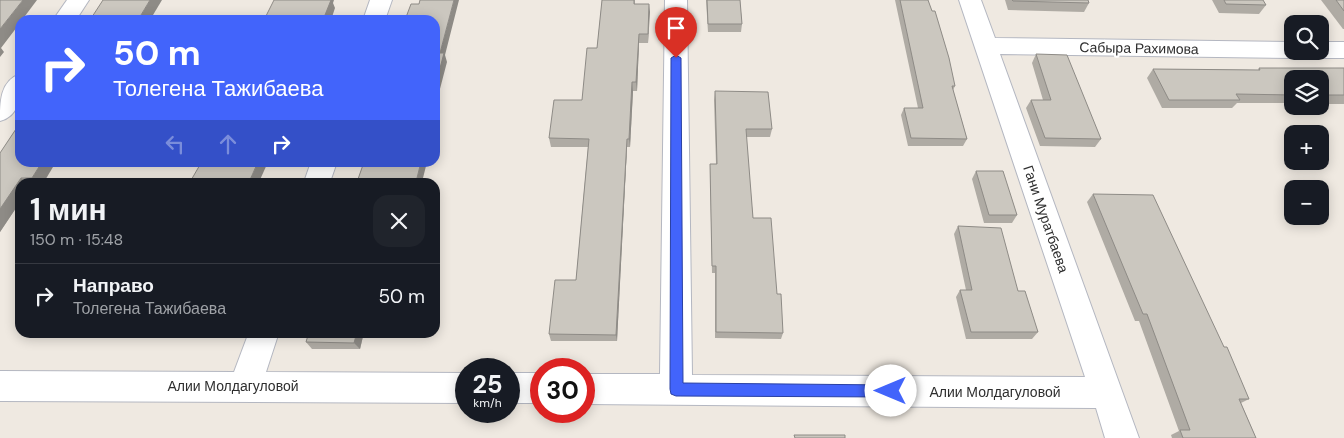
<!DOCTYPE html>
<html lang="ru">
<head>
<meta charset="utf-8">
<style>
  :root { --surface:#171b24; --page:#20242c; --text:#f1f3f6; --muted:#9ea1a6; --line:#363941 }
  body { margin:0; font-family:"DM Sans",sans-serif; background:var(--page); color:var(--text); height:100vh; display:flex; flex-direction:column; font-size:19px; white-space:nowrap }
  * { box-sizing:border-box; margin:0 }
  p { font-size:16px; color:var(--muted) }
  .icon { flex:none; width:28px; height:28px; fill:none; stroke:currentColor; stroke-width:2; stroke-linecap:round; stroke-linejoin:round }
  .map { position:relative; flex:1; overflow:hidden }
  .drawer { position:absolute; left:15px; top:178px; width:425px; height:160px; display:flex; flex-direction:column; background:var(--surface); border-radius:15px; box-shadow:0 2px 12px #0003 }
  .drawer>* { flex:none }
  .guide { position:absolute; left:15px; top:15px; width:425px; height:152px; border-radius:15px; box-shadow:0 2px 12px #0003; background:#4264fb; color:#fff; overflow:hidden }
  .controls { position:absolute; left:1284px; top:15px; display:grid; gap:10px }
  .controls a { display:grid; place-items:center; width:45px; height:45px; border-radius:10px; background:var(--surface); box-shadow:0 2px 12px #0003; font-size:25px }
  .speed { position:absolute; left:455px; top:358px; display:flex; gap:10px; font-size:25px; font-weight:700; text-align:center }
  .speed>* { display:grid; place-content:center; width:65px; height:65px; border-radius:50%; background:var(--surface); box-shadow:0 2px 12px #0003; line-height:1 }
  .speed small { font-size:12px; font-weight:400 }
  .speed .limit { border:8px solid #d22; background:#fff; color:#111 }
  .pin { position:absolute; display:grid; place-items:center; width:42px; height:42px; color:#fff; margin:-51px -21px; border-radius:50% 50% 50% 0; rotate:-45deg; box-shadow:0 0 5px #0007 }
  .pin .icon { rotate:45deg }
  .me { position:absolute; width:55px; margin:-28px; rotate:270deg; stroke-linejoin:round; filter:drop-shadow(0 0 4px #0008) }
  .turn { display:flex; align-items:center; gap:18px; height:105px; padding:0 15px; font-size:22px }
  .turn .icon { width:65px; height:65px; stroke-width:2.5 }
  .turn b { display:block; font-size:35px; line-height:42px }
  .lanes { display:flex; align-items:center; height:48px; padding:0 15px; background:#0003; justify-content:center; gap:25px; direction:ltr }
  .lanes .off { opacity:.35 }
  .round { display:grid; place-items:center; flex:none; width:52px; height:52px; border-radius:15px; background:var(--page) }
  .head { display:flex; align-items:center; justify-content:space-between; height:85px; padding:0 15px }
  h1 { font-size:30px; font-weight:700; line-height:38px }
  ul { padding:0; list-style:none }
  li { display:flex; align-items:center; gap:15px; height:65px; padding:0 15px; border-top:1px solid var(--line) }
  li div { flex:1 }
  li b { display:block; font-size:19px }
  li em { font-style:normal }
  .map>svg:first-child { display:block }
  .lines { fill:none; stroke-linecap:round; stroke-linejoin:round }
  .street-casing { stroke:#b4b7c1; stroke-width:2 }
  .street { fill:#fff; fill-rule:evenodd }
  .wall { fill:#afaba4 }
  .shaded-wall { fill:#8e8b86 }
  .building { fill:#cbc7bf; stroke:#8e8b86 }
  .route { fill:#4264fb; stroke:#2b41a3 }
  .labels { text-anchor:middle; stroke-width:4.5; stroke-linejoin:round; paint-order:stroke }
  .street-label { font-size:14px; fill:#2e2e2e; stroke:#fff }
</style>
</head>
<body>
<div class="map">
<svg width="1344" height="438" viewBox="0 0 1344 438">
  <rect width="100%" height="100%" fill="#efe9e1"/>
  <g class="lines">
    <!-- street casing -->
    <g class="street-casing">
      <g id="street">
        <polygon points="67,0 89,0 76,20 53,20"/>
        <polygon points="370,0 392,0 385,20 363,20"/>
        <polygon points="665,0 687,0 692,375 1085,377 959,0 981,0 995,38 1292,42 1292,51 1303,51 1300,56 1292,58 1000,54 1139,438 1105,438 1096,408 584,404 584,374 660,374"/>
        <polygon points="1320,42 1344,42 1344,58 1320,58 1312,56 1309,51 1320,51"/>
        <path d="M20 74C20 93 22 115 0 121 0 102 0 81 20 74Z"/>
        <polygon points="311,162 337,162 330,182 304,182"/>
        <polygon points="249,332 279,332 266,372 466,373 466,403 0,401 0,371 234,372"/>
        <rect x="509" y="373" width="32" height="30"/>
      </g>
    </g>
    <!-- street -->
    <use href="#street" class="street"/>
  </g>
  <!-- wall -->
  <g class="wall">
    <polygon points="602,0 635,0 635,4 649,4 648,43 639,43 637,91 633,91 630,147 627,147 617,341 551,341 549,334 576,280 588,147 551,147 549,138 582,100 597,48"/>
    <polygon points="706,0 740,0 742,24 741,32 708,32"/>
    <polygon points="895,0 928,0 955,86 953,90 967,139 963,146 908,146 901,115 904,108 918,108"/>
    <polygon points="1005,0 1088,0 1089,3 1084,12 1008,10"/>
    <polygon points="1212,0 1263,0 1266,5 1259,14 1219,13"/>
    <polygon points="1321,0 1344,0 1344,29 1343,29"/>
    <polygon points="1036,54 1101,139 1095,147 1040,146 1026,108 1031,100 1043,100 1032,63"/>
    <polygon points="1259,68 1344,68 1344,104 1320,104 1320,79 1292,79 1292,103 1237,103 1232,108 1162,108 1147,78 1153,69 1258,70"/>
    <polygon points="715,91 772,129 770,137 746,137 753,218 777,294 783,333 781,339 715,338 715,273 712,273 710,172 710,164 716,164 714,100"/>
    <polygon points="0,153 44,182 20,182 20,202 0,232"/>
    <polygon points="976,171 1017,215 1012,223 984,223 972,179"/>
    <polygon points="1093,194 1224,347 1249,399 1241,403 1256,438 1172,438 1171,435 1179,431 1139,321 1135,321 1087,202"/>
    <polygon points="958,226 1018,291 1038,332 1032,339 966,339 956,297 960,290 966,290 954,234"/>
    <polygon points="309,332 364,332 360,349 312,349 306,342"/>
  </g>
  <!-- shaded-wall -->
  <g class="shaded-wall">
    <polygon points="23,0 37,0 22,20 20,20 20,23 1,48 4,52 0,57 0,29"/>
    <polygon points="150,0 162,0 150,20 138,20"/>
    <polygon points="326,0 334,0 333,3 335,8 331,20 323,20"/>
    <polygon points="454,0 459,0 445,55 447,62 435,108 435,87 440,53"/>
    <polygon points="649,4 650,12 648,43 648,34"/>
    <polygon points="639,34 639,43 637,91 636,82"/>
    <polygon points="632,82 633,91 630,147 629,139"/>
    <polygon points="627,139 627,147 617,341 616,335"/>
    <polygon points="42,162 56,162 44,182 37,182 32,178"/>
    <polygon points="258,162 268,162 259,182 249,182"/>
    <polygon points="421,162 427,162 422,182 416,182"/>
    <polygon points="21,178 27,182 20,182 20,202 0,232 0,209"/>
    <polygon points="357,332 364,332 360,349 354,343"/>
  </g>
  <!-- building -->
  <g class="building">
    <polygon points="0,0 23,0 0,29"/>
    <polygon points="103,0 150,0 138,20 90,20"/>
    <polygon points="274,0 331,0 323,20 264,20"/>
    <polygon points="420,0 454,0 440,53 444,53 435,87 435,20 405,20 411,4 419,4"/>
    <polygon points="602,0 634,0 634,4 649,4 648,34 639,34 636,82 632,82 629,139 627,139 616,335 549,334 555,280 576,280 589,139 549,138 554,100 582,100 587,48 597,48"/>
    <polygon points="707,0 740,0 742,24 708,24"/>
    <polygon points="900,0 928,0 932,11 935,11 949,58 955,86 952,86 967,139 911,138 904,108 923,108"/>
    <polygon points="1012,0 1088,0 1089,3 1013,1"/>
    <polygon points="1224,0 1263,0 1266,5 1226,4"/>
    <polygon points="1336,0 1344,0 1344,11"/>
    <polygon points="1036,54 1067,55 1101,139 1045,138 1031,100 1051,100"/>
    <polygon points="1259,68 1344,68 1344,95 1320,95 1320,79 1292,79 1292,95 1236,94 1240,100 1169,100 1153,69 1260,70"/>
    <polygon points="715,91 768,92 772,129 746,129 753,218 771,218 777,294 781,294 783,333 716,332 716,266 712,266 710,164 717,164"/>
    <polygon points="20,123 20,162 42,162 32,178 21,178 0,209 0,153"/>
    <polygon points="258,162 249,182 190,182 201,163"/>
    <polygon points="364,162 421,162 416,182 357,182"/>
    <polygon points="976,171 1003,171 1017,215 989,215"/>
    <polygon points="1093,194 1153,195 1224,347 1227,347 1249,399 1239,399 1256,438 1183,438 1180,430 1190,430 1147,314 1143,314"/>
    <polygon points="958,226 1001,228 1018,291 1025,291 1038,332 971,332 960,290 972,290"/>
    <polygon points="309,332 357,332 354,343 306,342"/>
    <polygon points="794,435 845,435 845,438 795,438"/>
  </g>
  <!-- route -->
  <polygon class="route" points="676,55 681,58 683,383 891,385 896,387 898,391 896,395 891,397 676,396 671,394 670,389 671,58"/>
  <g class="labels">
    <!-- street labels -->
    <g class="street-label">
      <text transform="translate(1139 48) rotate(1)" y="5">Сабыра Рахимова</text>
      <text transform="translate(1046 219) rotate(71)" y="5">Гани Муратбаева</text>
      <text x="233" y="391">Алии Молдагуловой</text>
      <text x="995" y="397">Алии Молдагуловой</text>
    </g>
  </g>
</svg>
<div class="controls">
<a><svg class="icon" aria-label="search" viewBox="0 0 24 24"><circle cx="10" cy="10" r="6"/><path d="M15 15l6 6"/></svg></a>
<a><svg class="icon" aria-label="layers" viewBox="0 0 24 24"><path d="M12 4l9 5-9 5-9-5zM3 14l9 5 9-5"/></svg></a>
<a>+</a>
<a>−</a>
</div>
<div class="speed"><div>25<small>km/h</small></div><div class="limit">30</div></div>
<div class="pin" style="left:676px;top:58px;background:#d93025"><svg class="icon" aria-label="arrive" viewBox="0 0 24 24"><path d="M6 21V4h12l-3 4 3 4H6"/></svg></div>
<svg class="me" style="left:891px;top:391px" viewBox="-20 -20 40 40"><circle r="19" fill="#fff"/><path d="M0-13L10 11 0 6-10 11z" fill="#4264fb"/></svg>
<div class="guide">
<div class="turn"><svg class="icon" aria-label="right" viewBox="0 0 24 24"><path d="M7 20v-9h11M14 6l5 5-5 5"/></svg><div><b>50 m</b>Толегена Тажибаева</div></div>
<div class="lanes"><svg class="icon off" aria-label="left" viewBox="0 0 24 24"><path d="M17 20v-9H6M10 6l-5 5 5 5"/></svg><svg class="icon off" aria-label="ahead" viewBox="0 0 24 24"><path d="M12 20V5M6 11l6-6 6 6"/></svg><svg class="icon" aria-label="right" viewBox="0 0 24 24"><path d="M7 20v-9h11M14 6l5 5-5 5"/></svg></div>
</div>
<section class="drawer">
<div class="head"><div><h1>1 мин</h1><p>150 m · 15:48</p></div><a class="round"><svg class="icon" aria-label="close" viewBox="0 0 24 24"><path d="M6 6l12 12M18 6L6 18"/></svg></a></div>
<ul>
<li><svg class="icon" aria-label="right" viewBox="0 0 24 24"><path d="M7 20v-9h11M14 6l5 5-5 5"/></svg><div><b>Направо</b><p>Толегена Тажибаева</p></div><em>50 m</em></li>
</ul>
</section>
</div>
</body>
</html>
